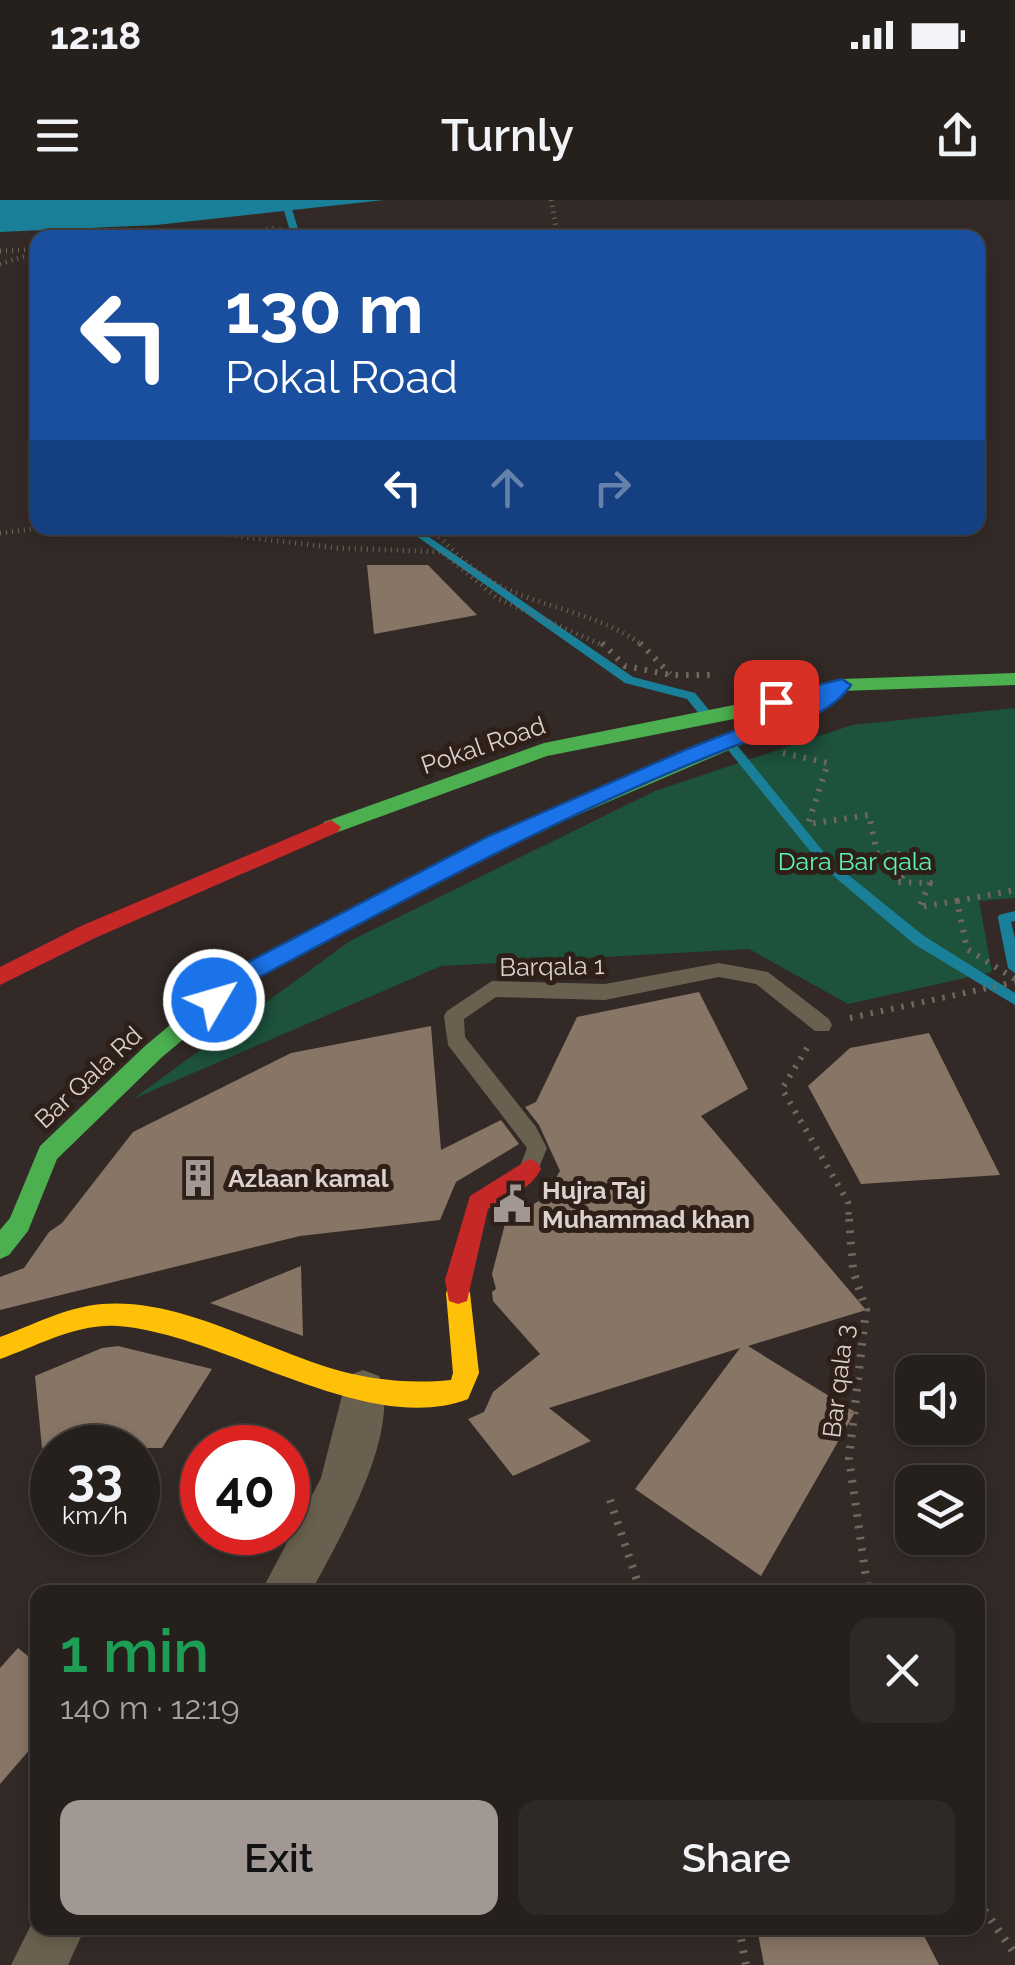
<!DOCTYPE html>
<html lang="en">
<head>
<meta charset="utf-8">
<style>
  :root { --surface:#26201d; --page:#2e2826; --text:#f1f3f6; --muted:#a4a3a4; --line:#423e3b; --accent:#a19793 }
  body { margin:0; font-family:Raleway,sans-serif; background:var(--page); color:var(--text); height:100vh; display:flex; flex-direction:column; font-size:38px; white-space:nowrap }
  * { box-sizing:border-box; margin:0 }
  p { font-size:32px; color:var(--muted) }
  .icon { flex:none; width:55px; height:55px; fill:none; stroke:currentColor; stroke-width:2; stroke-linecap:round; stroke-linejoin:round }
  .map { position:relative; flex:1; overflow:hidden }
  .panel { position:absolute; left:30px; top:1385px; width:955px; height:350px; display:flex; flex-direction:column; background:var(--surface); border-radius:20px; box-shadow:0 5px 15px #0003,0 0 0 2px var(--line) }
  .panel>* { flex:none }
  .hud { position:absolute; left:30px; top:30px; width:955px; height:305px; border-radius:20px; box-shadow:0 5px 15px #0003,0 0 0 2px var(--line); background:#1a4fa0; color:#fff; overflow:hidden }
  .fabs { position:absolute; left:895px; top:1155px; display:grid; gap:20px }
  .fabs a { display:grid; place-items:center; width:90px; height:90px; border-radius:20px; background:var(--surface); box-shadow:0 5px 15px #0003,0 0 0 2px var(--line); font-size:50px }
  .speed { position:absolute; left:30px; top:1225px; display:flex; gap:20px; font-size:50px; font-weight:700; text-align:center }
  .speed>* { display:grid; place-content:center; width:130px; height:130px; border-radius:50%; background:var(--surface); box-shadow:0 5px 15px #0003,0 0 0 2px var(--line); line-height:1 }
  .speed small { font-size:25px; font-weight:400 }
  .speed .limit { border:15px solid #d22; background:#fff; color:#111 }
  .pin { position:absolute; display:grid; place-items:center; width:85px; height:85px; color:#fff; margin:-42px; border-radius:20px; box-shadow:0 5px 15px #0006 }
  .me { position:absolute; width:110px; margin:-55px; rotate:52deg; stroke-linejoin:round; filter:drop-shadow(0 0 8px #0008) }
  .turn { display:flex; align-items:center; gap:35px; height:210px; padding:0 30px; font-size:45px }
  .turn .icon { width:130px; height:130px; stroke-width:2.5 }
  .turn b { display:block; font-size:70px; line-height:85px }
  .lanes { display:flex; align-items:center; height:95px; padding:0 30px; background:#0003; justify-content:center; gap:50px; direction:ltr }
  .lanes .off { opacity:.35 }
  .round { display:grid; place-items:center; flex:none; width:105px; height:105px; border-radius:20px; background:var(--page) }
  .head { display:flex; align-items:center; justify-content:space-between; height:170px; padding:0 30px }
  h1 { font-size:60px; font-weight:600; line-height:75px; color:#1e9e55 }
  .primary-button { display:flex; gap:20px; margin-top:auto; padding:20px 30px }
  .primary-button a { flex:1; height:115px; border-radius:20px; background:var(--accent); color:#111; font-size:40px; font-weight:600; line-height:115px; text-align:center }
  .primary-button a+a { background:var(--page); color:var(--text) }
  .status { display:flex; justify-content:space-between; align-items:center; height:70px; padding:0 50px; background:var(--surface); direction:ltr }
  .status svg { height:28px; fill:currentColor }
  header { display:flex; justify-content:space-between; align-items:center; height:130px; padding:0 30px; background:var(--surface); font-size:45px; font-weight:600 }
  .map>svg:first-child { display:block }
  .green { fill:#1d523d }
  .water { fill:#1a8099 }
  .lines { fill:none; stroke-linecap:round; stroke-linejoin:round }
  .stream { fill:#1a8099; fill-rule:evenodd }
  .building { fill:#877565 }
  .path-far2 { stroke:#70685d; stroke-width:5; stroke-dasharray:1 5; stroke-linecap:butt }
  .path-far1 { stroke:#70685d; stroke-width:6; stroke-dasharray:2.5 8; stroke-linecap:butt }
  .path { stroke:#70685d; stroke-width:8; stroke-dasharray:2.5 9; stroke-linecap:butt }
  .lane { fill:#6a604f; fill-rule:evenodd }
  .street { fill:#6a604f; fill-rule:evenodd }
  .fast { fill:#4caf50; fill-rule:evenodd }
  .slow { fill:#ffc107; fill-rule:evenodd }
  .jam { fill:#c62828; fill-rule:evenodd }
  .route { fill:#1a73e8; stroke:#114b97; stroke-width:2.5 }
  .labels { text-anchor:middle; stroke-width:10; stroke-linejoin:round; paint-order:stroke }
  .street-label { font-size:25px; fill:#dcd1cd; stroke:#2e1f18 }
  .park-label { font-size:25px; fill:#5bf5b9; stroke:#2e1f18 }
  .poi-label { font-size:25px; font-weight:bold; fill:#dcd1cd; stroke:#2e1f18; text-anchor:start }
</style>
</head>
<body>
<div class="status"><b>12:18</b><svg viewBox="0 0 49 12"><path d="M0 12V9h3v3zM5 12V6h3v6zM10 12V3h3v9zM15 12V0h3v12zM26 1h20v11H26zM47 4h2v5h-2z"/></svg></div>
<header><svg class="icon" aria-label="menu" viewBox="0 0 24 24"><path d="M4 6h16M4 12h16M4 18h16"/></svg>Turnly<svg class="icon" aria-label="share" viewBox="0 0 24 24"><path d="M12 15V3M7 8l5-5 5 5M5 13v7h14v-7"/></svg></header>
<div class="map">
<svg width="1015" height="1765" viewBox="0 0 1015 1765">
  <rect width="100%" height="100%" fill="#332a27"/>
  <!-- green -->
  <polygon class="green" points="1015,508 1015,698 979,701 992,772 848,804 749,749 441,766 133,899 350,741 655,591 852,525"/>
  <!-- water -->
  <polygon class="water" points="0,0 384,0 156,25 0,32"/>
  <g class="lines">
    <!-- stream -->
    <g class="stream">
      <polygon points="281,0 289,0 301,38 292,38"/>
      <polygon points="405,328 416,328 633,477 695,493 713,515 713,521 705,521 687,499 625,483"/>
      <polygon points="728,538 732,539 831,661 924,736 1015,793 1015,805 914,744 823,667 724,545 722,542"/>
      <polygon points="1015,711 1015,721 1011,722 1015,739 1015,773 1008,768 998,718 999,715"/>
    </g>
  </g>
  <!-- building -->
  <g class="building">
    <polygon points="367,365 428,365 477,415 374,434"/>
    <polygon points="699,792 748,889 701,916 866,1110 748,1146 855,1212 761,1376 635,1289 740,1148 549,1208 591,1241 513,1276 468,1219 484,1212 493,1192 540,1154 493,1101 492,1092 496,1089 492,1074 506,1020 544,998 560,971 539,925 525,907 536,902 577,817"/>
    <polygon points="431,826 441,950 501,920 519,944 456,982 440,1020 300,1036 0,1110 0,1077 24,1068 49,1032 62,1023 133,932 291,853"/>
    <polygon points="929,833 1000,975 861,984 808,886 850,848"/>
    <polygon points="301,1066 303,1136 210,1103"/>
    <polygon points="118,1146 212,1169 162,1248 42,1248 35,1176 102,1148"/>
    <polygon points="18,1448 38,1464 38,1540 0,1584 0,1468"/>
    <polygon points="757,1728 920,1728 939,1765 764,1765"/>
  </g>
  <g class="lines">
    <!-- path-far2 -->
    <g class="path-far2">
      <polyline points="551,0 558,38"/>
      <polyline points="201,38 278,28 284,38"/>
      <polyline points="0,51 38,49"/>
      <polyline points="0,64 38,52"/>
      <polyline points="80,328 158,328"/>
      <polyline points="170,328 337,348 442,352 497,398 604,446"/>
      <path d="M431 328C453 351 476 374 504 388 549 409 603 415 643 446"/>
      <polyline points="0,333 40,328"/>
    </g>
    <!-- path-far1 -->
    <g class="path-far1">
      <polyline points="602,443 625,466 671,475 710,475"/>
      <polyline points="640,443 670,474"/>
      <polyline points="783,553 828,563 808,624 869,615 877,653 922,655 897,682 930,683 919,707 957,701 967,749 1015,779"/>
      <polyline points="957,701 1015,690"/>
      <polyline points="850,818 1015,782"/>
      <polyline points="807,848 782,889 848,1002 849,1022"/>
    </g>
    <!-- path -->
    <g class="path">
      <polyline points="849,1019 853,1070 866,1110 849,1258 868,1392"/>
      <polyline points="610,1300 641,1392"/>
      <polyline points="978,1701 1015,1754"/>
      <polyline points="739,1728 746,1765"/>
    </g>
    <!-- lane -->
    <polygon class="lane" points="719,763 768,772 829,819 832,825 829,831 815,831 756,784 719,777 605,800 496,797 464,819 465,837 536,927 547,948 536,975 529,978 522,975 519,969 527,948 448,845 444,816 447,811 492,781 605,784"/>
    <!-- street -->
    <g class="street">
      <path d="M363 1170 379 1176C403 1231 337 1343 311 1392H261L321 1278 347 1176Z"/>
      <polygon points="38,1711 38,1728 85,1728 68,1765 11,1765"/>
    </g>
    <!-- fast -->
    <g class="fast">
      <polygon points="1015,473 1015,485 842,491 739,518 547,556 338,632 331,634 321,627 324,622 544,543 739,504 842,479"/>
      <polygon points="743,529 750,531 753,536 750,541 503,647 253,781 161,858 57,959 28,1031 9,1055 0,1059 0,1030 10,1018 40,946 145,846 237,769 489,637"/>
    </g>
    <!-- slow -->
    <path class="slow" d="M458 1082 467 1085 470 1093 479 1173 468 1199C367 1238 224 1134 118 1126 77 1123 37 1146 0 1159V1137C33 1125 66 1107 102 1104 180 1098 257 1146 330 1168 370 1180 409 1184 451 1180L453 1173 446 1093 449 1085Z"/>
    <!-- jam -->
    <g class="jam">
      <polygon points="331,620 341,627 338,632 95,738 0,785 0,767 81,726"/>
      <path d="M529 959 537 962 541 969C530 990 508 998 488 1009L467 1101 458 1104 449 1101 445 1080 470 996Z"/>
    </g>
  </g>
  <!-- route -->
  <path class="route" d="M842 479 851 485C826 521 771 531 732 547 566 612 410 697 252 781L222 807H206L203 800 237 768 489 636 685 550 817 498 776 508 767 502 770 497Z"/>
  <!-- icons -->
  <defs>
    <g id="building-bare" transform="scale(3)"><path d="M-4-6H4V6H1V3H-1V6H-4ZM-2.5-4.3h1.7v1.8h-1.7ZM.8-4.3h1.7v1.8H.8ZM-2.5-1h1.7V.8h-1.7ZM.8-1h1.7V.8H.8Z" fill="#a19793" stroke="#2e1f18" stroke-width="2.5" paint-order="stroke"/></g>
    <g id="civic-bare" transform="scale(3)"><path d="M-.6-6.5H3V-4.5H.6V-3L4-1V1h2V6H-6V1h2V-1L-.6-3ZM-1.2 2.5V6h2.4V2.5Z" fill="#a19793" stroke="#2e1f18" stroke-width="2.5" paint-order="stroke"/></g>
  </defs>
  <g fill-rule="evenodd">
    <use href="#building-bare" x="198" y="978"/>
    <use href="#civic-bare" x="512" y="1004"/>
  </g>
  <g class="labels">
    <!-- street labels -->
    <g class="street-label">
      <text transform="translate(483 545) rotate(-19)" y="9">Pokal Road</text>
      <text transform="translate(552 766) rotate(-1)" y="9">Barqala 1</text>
      <text transform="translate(88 877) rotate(-43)" y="9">Bar Qala Rd</text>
      <text transform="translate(838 1181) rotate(-83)" y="9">Bar qala 3</text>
    </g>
    <!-- park labels -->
    <g class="park-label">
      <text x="855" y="670">Dara Bar qala</text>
    </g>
    <!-- poi labels -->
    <g class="poi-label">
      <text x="228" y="987">Azlaan kamal</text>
      <text x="542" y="999">Hujra Taj<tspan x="542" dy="29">Muhammad khan</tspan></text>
    </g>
  </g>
</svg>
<div class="fabs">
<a><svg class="icon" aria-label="sound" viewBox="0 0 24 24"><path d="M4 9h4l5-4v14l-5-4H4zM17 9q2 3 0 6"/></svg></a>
<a><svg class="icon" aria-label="layers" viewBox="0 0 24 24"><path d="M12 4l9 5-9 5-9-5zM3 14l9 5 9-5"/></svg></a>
</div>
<div class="speed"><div>33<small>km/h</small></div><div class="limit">40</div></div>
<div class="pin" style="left:776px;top:502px;background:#d93025"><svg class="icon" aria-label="arrive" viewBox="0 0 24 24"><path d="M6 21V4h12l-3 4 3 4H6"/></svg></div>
<svg class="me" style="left:214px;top:800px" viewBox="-20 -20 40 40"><circle r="17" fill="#1a73e8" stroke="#fff" stroke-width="3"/><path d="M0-11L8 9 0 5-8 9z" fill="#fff"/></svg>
<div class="hud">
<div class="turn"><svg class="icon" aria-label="left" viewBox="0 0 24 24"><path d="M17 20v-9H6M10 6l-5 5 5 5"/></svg><div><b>130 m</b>Pokal Road</div></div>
<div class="lanes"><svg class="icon" aria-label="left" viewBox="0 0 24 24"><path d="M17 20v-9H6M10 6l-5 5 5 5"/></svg><svg class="icon off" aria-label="ahead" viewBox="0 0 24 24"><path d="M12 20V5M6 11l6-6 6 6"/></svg><svg class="icon off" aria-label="right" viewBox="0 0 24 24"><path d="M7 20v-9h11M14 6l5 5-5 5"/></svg></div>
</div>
<section class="panel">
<div class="head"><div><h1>1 min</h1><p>140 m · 12:19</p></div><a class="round"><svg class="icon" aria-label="close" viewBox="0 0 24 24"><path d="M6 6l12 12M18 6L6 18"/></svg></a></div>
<div class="primary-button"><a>Exit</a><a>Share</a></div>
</section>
</div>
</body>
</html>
